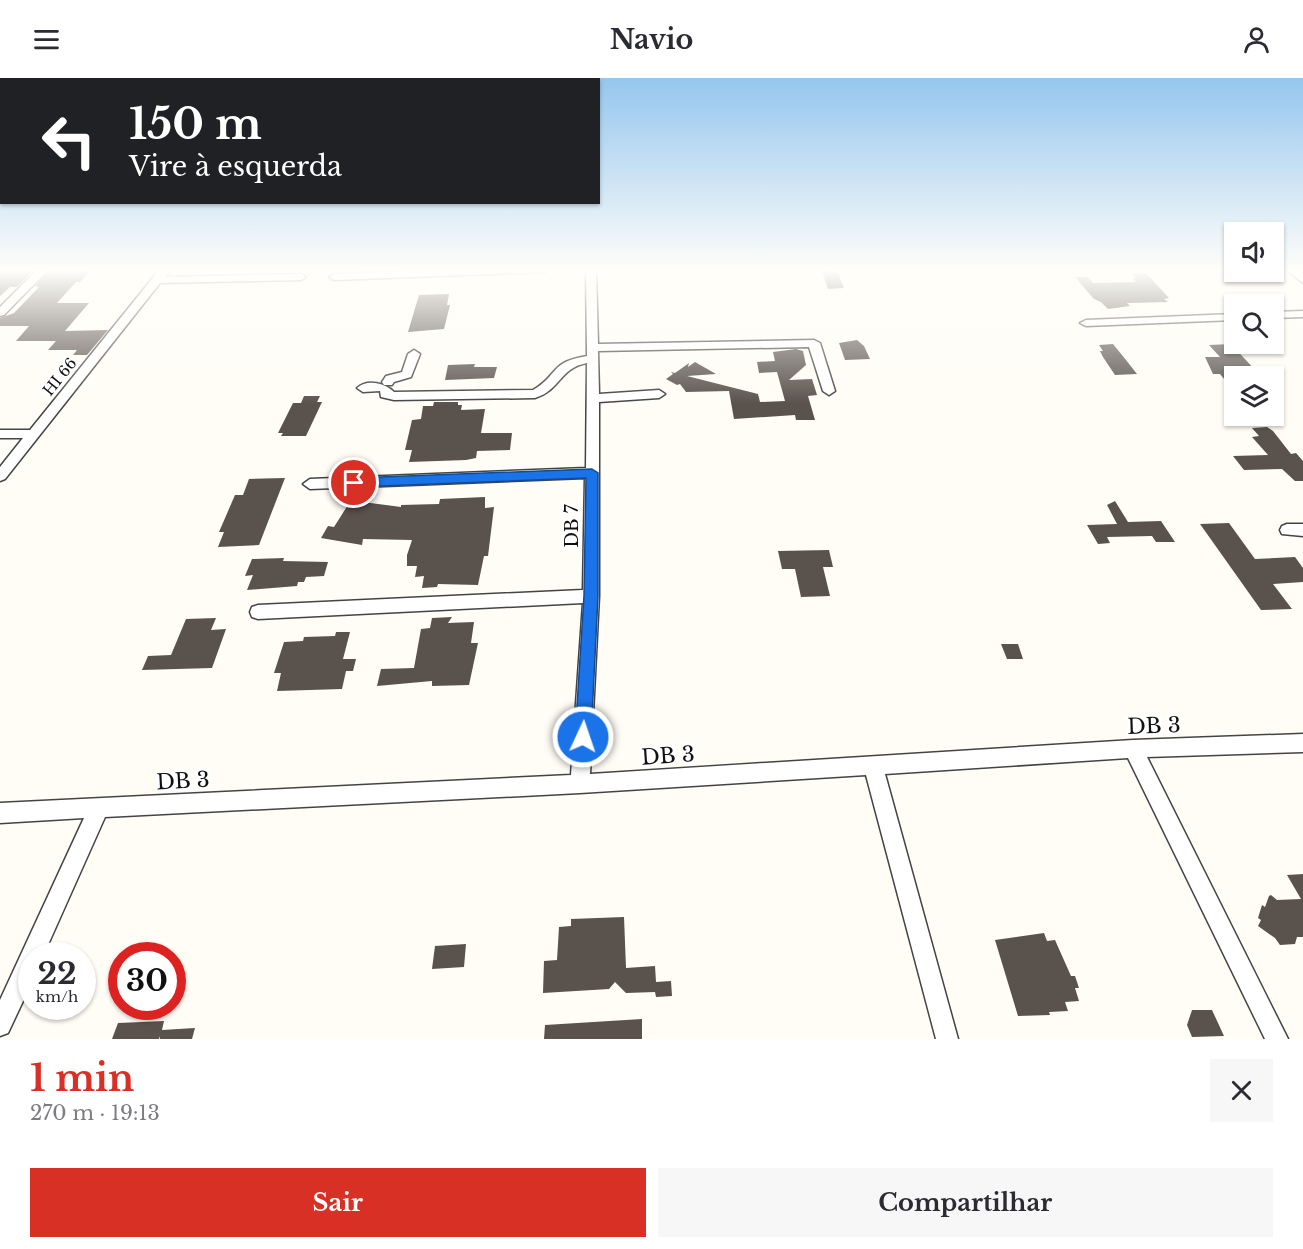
<!DOCTYPE html>
<html lang="pt">
<head>
<meta charset="utf-8">
<style>
  :root { --surface:#fff; --page:#f7f7f7; --text:#2b2b33; --muted:#7c7c81; --accent:#d93025 }
  body { margin:0; font-family:"Libre Baskerville",serif; background:var(--page); color:var(--text); height:100vh; display:flex; flex-direction:column; font-size:22px; white-space:nowrap }
  * { box-sizing:border-box; margin:0 }
  p { font-size:20px; color:var(--muted) }
  .icon { flex:none; width:33px; height:33px; fill:none; stroke:currentColor; stroke-width:2; stroke-linecap:round; stroke-linejoin:round }
  .map { position:relative; height:961px; overflow:hidden }
  .details { display:flex; flex-direction:column; background:var(--surface); flex:1 }
  .details>* { flex:none }
  .hud { position:absolute; left:0px; top:0px; width:600px; height:126px; box-shadow:0 2px 4px #0004; background:#202124; color:#fff; overflow:hidden }
  .fabs { position:absolute; left:1224px; top:144px; display:grid; gap:12px }
  .fabs a { display:grid; place-items:center; width:60px; height:60px; border-radius:0px; background:var(--surface); box-shadow:0 2px 4px #0004; font-size:30px }
  .speed { position:absolute; left:18px; top:864px; display:flex; gap:12px; font-size:30px; font-weight:700; text-align:center }
  .speed>* { display:grid; place-content:center; width:78px; height:78px; border-radius:50%; background:var(--surface); box-shadow:0 2px 4px #0004; line-height:1 }
  .speed small { font-size:15px; font-weight:400 }
  .speed .limit { border:9px solid #d22; background:#fff; color:#111 }
  .pin { position:absolute; display:grid; place-items:center; width:51px; height:51px; color:#fff; margin:-26px; border:3px solid #fff; border-radius:50%; box-shadow:0 2px 6px #0007 }
  .me { position:absolute; width:66px; margin:-33px; rotate:3deg; stroke-linejoin:round; filter:drop-shadow(0 0 4px #0008) }
  .turn { display:flex; align-items:center; gap:21px; height:126px; padding:0 30px; font-size:27px }
  .turn .icon { width:78px; height:78px; stroke-width:2.5 }
  .turn b { display:block; font-size:42px; line-height:51px }
  .round { display:grid; place-items:center; flex:none; width:63px; height:63px; border-radius:0px; background:var(--page) }
  .headline { display:flex; align-items:center; justify-content:space-between; height:102px; padding:0 30px }
  h1 { font-size:36px; font-weight:700; line-height:45px; color:var(--accent) }
  .primary-button { display:flex; gap:12px; margin-top:auto; padding:12px 30px }
  .primary-button a { flex:1; height:69px; border-radius:0px; background:var(--accent); color:#fff; font-size:24px; font-weight:700; line-height:69px; text-align:center }
  .primary-button a+a { background:var(--page); color:var(--text) }
  header { display:flex; justify-content:space-between; align-items:center; height:78px; padding:0 30px; background:var(--surface); font-size:27px; font-weight:700 }
  .map>svg:first-child { display:block }
  .building { fill:#5a524d }
  .lines { fill:none; stroke-linecap:round; stroke-linejoin:round }
  .minor-casing { stroke:#444; stroke-width:3 }
  .minor { fill:#fff; fill-rule:evenodd }
  .route { fill:#1a73e8; stroke:#114b97; stroke-width:1.5 }
  .labels { text-anchor:middle; stroke-width:6; stroke-linejoin:round; paint-order:stroke }
  .far-street-label { font-size:15px; fill:#111; stroke:#fff }
  .street-label { font-size:18px; fill:#111; stroke:#fff }
  .near-street-label { font-size:21px; fill:#111; stroke:#fff }
</style>
</head>
<body>
<header><svg class="icon" aria-label="menu" viewBox="0 0 24 24"><path d="M4 6h16M4 12h16M4 18h16"/></svg>Navio<svg class="icon" aria-label="person" viewBox="0 0 24 24"><circle cx="12" cy="8" r="4"/><path d="M4 21q1-7 8-7t8 7"/></svg></header>
<div class="map">
<svg width="1303" height="961" viewBox="0 0 1303 961">
  <rect width="100%" height="100%" fill="#fffdf5"/>
  <!-- building -->
  <g class="building">
    <polygon points="0,191 35,191 17,209 10,209 0,218"/>
    <polygon points="51,191 92,191 80,204 76,204 57,225 89,225 65,253 108,252 87,277 73,277 77,272 48,272 56,263 16,263 29,248 0,248 0,240 14,235 39,209 35,208"/>
    <polygon points="822,193 837,193 844,210 828,211"/>
    <polygon points="1132,195 1146,195 1169,220 1164,221 1168,224 1127,225 1130,228 1108,231 1101,224 1094,221 1075,199 1088,199 1093,205 1136,204 1133,200 1136,200"/>
    <polygon points="449,216 447,227 450,227 444,251 408,254 419,217"/>
    <polygon points="857,262 864,268 870,281 845,282 839,265"/>
    <polygon points="1113,266 1126,282 1137,296 1115,297 1103,279 1100,273 1103,273 1099,267"/>
    <polygon points="1231,266 1256,293 1243,294 1247,298 1234,298 1234,313 1220,296 1213,296 1205,279 1220,279 1209,267"/>
    <polygon points="796,271 803,273 806,287 789,302 812,301 817,317 808,318 815,342 796,342 795,337 734,341 729,313 686,314 680,306 677,307 666,301 673,296 671,294 675,295 689,285 688,289 695,284 716,296 687,298 758,316 760,324 785,323 777,294 759,295 757,284 775,283 773,274"/>
    <polygon points="475,286 474,289 497,289 494,300 445,302 448,287"/>
    <polygon points="304,318 320,318 317,324 322,324 306,358 281,358 283,355 278,355 293,325 301,325"/>
    <polygon points="434,324 458,324 458,327 462,327 461,332 485,331 481,355 512,355 510,372 477,373 476,380 466,382 409,384 412,372 405,372 412,342 421,341 423,328 433,328"/>
    <polygon points="1267,349 1273,353 1291,376 1296,375 1303,383 1303,403 1295,403 1282,391 1244,392 1233,378 1268,377 1252,359 1259,358 1252,350"/>
    <polygon points="285,400 259,467 218,469 224,454 219,454 235,417 243,417 249,401"/>
    <polygon points="353,419 365,420 363,424 401,429 401,427 439,426 440,421 485,419 485,430 494,429 488,478 484,478 478,507 438,506 437,509 422,510 424,498 415,499 417,488 407,488 407,477 412,462 363,461 362,467 321,460 328,448 334,449"/>
    <polygon points="1115,423 1128,444 1161,443 1175,464 1156,464 1152,458 1107,459 1110,465 1098,466 1087,447 1117,446 1107,427"/>
    <polygon points="1229,445 1255,481 1295,479 1303,490 1303,504 1273,506 1292,531 1261,532 1200,446"/>
    <polygon points="829,472 833,489 823,489 830,518 801,519 795,491 782,491 778,473"/>
    <polygon points="284,480 283,483 328,484 324,498 306,499 304,504 298,504 297,508 247,512 253,497 245,498 252,481"/>
    <polygon points="452,539 448,545 474,544 471,565 478,565 469,607 432,608 432,603 377,608 381,591 414,590 421,551 430,550 432,540"/>
    <polygon points="216,540 211,552 226,551 212,590 142,592 148,578 171,577 186,541"/>
    <polygon points="336,554 350,554 343,581 356,581 353,593 346,593 342,611 277,613 281,595 274,595 284,564 303,563 304,559 335,558"/>
    <polygon points="1001,566 1018,566 1023,581 1007,581"/>
    <polygon points="1303,796 1303,859 1297,859 1295,866 1280,867 1275,860 1258,848 1261,842 1258,840 1262,827 1265,829 1269,818 1271,817 1277,822 1301,821 1287,797"/>
    <polygon points="624,839 626,890 655,888 656,904 671,903 672,918 656,919 655,914 626,915 615,904 609,911 543,915 544,883 557,882 559,849 571,848 571,841"/>
    <polygon points="1044,855 1047,863 1055,862 1071,898 1075,898 1079,910 1075,910 1079,923 1065,924 1068,933 1049,934 1050,937 1018,938 995,862"/>
    <polygon points="466,866 464,889 432,891 435,868"/>
    <polygon points="1192,932 1212,932 1224,958 1192,959 1187,947"/>
    <polygon points="642,941 642,961 544,961 545,947"/>
    <polygon points="164,943 162,952 195,950 192,961 160,961 160,958 159,961 112,961 118,945"/>
  </g>
  <g class="lines">
    <!-- minor casing -->
    <g class="minor-casing">
      <g id="minor">
        <polygon points="38,191 49,191 4,237 0,238 0,229"/>
        <polygon points="160,191 171,191 165,199 301,196 306,199 301,202 160,205 5,401 0,403 0,389 23,360 0,360 0,352 30,352"/>
        <polygon points="458,191 550,191 545,194 334,202 329,199 334,196"/>
        <path d="M586 191H596L598 266 814 262 820 265 835 313 829 317 823 313 809 269 598 273 599 316 659 312 665 316 659 320 599 324V518L590 696 1133 662 1303 656V674L1147 679 1288 961H1265L1128 680 885 696 958 961H936L866 697 580 715 105 739 43 878H32V904L8 955 0 958V922L84 740 0 745V725L571 697 583 525 258 541 252 539 250 534 252 529 258 527 583 512 585 400 310 411 303 406 310 401 586 390 587 285C559 290 561 312 535 320L394 322 381 319 380 313 363 314 357 310C368 300 386 306 394 314L533 312C559 297 549 284 587 278Z"/>
        <polygon points="1286,191 1297,191 1303,196 1303,205"/>
        <polygon points="1303,233 1303,239 1274,240 1274,234"/>
        <polygon points="1234,236 1234,242 1086,248 1080,245 1086,242"/>
        <polygon points="414,272 420,276 411,299 394,304 392,307 384,307 382,304 386,298 402,294 408,276"/>
        <polygon points="1287,446 1303,446 1303,458 1282,456 1280,452 1282,448"/>
      </g>
    </g>
    <!-- minor -->
    <use href="#minor" class="minor"/>
  </g>
  <!-- sky -->
  <linearGradient id="sky" x2="0" y2="1"><stop stop-color="#95c6ee"/><stop offset="0.59" stop-color="#fffefa"/><stop offset="1" stop-color="#fffefa" stop-opacity="0"/></linearGradient>
  <rect width="1303" height="326" fill="url(#sky)"/>
  <!-- route -->
  <polygon class="route" points="592,391 598,395 598,518 591,659 589,664 583,667 577,664 575,659 584,518 586,400 354,409 347,405 354,400"/>
  <g class="labels">
    <!-- far-street labels -->
    <g class="far-street-label">
      <text transform="translate(60 299) rotate(-51)" y="5">HI 66</text>
    </g>
    <!-- street labels -->
    <g class="street-label">
      <text transform="translate(572 448) rotate(-90)" y="6">DB 7</text>
    </g>
    <!-- near-street labels -->
    <g class="near-street-label">
      <text transform="translate(1154 648) rotate(-2)" y="7">DB 3</text>
      <text transform="translate(668 678) rotate(-4)" y="7">DB 3</text>
      <text transform="translate(183 703) rotate(-3)" y="7">DB 3</text>
    </g>
  </g>
</svg>
<div class="fabs">
<a><svg class="icon" aria-label="sound" viewBox="0 0 24 24"><path d="M4 9h4l5-4v14l-5-4H4zM17 9q2 3 0 6"/></svg></a>
<a><svg class="icon" aria-label="search" viewBox="0 0 24 24"><circle cx="10" cy="10" r="6"/><path d="M15 15l6 6"/></svg></a>
<a><svg class="icon" aria-label="layers" viewBox="0 0 24 24"><path d="M12 4l9 5-9 5-9-5zM3 14l9 5 9-5"/></svg></a>
</div>
<div class="speed"><div>22<small>km/h</small></div><div class="limit">30</div></div>
<div class="pin" style="left:354px;top:405px;background:#d93025"><svg class="icon" aria-label="arrive" viewBox="0 0 24 24"><path d="M6 21V4h12l-3 4 3 4H6"/></svg></div>
<svg class="me" style="left:583px;top:659px" viewBox="-20 -20 40 40"><circle r="17" fill="#1a73e8" stroke="#fff" stroke-width="3"/><path d="M0-11L8 9 0 5-8 9z" fill="#fff"/></svg>
<div class="hud">
<div class="turn"><svg class="icon" aria-label="left" viewBox="0 0 24 24"><path d="M17 20v-9H6M10 6l-5 5 5 5"/></svg><div><b>150 m</b>Vire à esquerda</div></div>
</div>
</div>
<section class="details">
<div class="headline"><div><h1>1 min</h1><p>270 m · 19:13</p></div><a class="round"><svg class="icon" aria-label="close" viewBox="0 0 24 24"><path d="M6 6l12 12M18 6L6 18"/></svg></a></div>
<div class="primary-button"><a>Sair</a><a>Compartilhar</a></div>
</section>
</body>
</html>
